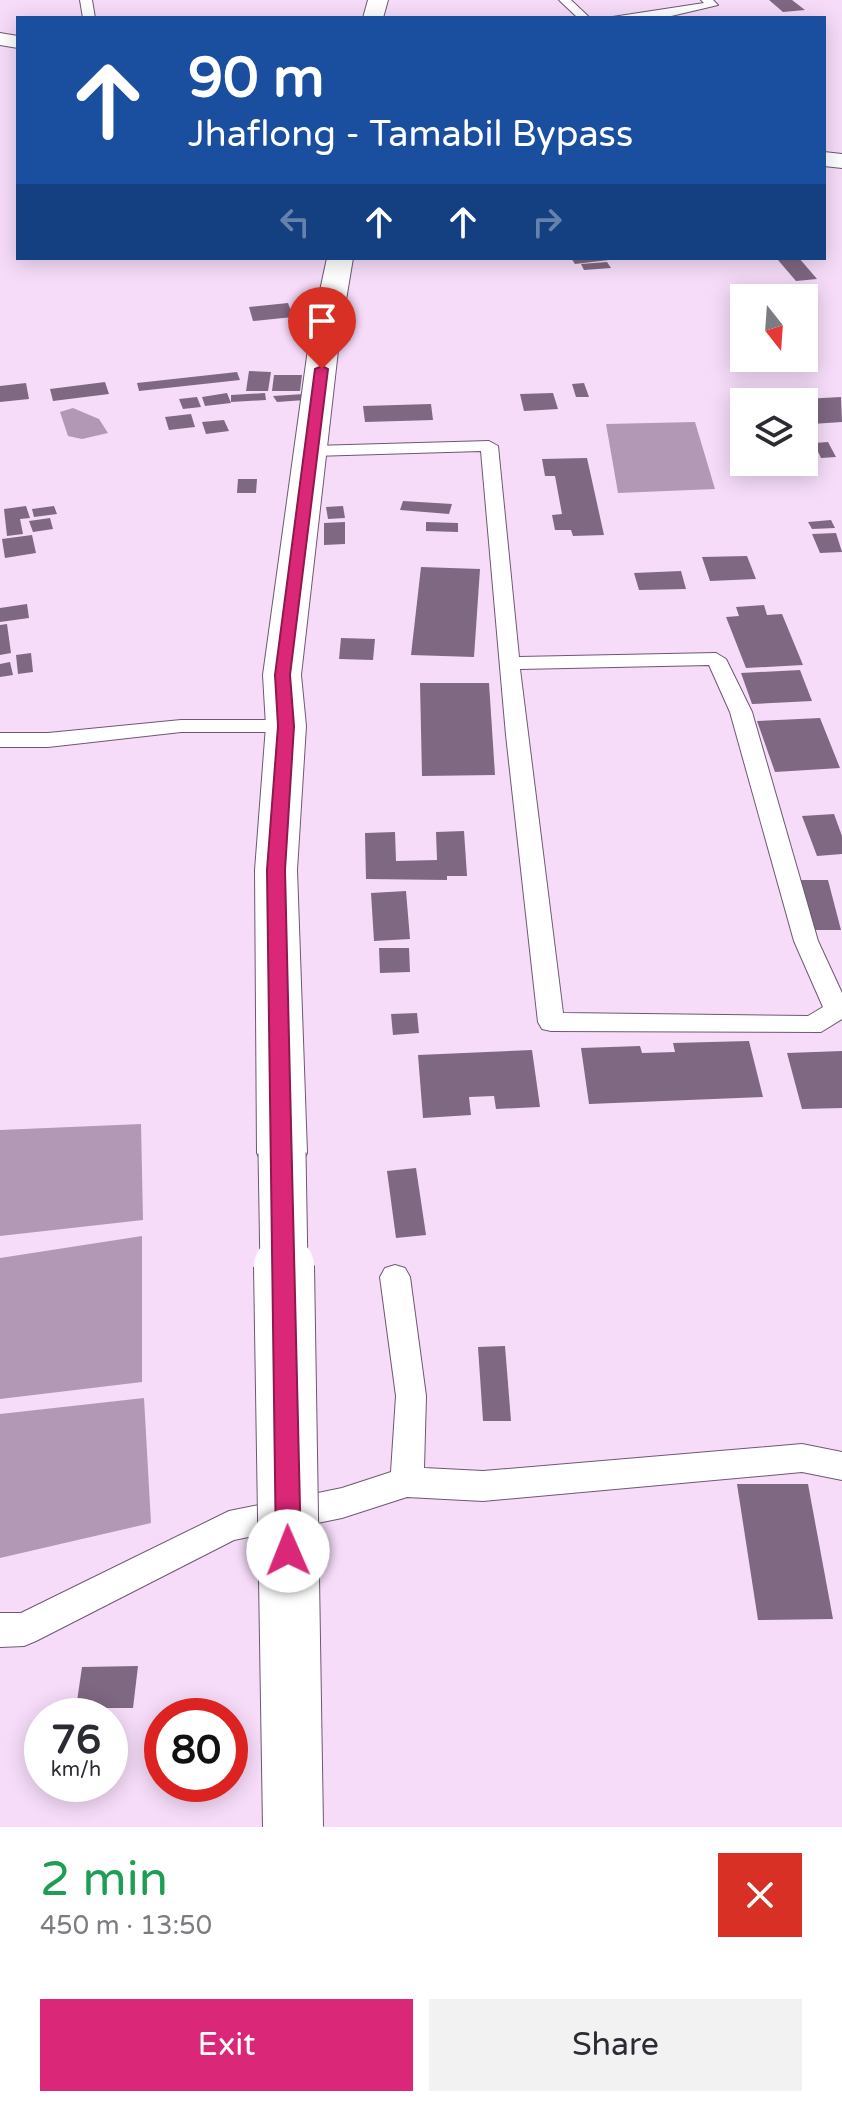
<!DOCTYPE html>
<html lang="en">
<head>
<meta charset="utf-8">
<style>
  :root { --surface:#fff; --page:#f2f2f3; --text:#2b2b33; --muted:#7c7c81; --accent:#db2777 }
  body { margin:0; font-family:"Varela Round",sans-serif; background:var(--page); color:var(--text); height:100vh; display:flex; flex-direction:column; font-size:30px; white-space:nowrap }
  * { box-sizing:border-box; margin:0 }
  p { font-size:26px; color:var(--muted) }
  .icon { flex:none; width:44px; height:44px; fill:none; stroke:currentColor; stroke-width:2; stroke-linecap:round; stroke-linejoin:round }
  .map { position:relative; height:1827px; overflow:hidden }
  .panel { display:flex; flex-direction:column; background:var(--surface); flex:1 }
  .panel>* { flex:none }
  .guide { position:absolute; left:16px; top:16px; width:810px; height:244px; border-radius:0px; box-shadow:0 4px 20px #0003; background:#1a4fa0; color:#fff; overflow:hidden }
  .needle { width:52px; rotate:163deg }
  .tools { position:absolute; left:730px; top:284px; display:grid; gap:16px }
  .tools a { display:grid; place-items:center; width:88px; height:88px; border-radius:0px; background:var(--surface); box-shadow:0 4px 20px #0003; font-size:40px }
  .speed { position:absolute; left:24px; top:1698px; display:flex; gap:16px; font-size:40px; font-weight:700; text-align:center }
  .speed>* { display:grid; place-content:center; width:104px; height:104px; border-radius:50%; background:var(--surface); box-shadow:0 4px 20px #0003; line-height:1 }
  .speed small { font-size:20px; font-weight:400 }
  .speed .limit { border:12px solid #d22; background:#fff; color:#111 }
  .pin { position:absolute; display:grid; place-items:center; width:68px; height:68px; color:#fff; margin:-82px -34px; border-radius:50% 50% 50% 0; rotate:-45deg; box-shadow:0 0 8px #0007 }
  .pin .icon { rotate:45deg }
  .me { position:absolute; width:88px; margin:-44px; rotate:359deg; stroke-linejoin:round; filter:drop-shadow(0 0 6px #0008) }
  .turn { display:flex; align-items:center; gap:28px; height:168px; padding:0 40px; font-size:36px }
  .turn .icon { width:104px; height:104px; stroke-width:2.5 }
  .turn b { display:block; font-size:56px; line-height:68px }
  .lanes { display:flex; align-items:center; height:76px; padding:0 40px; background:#0003; justify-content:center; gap:40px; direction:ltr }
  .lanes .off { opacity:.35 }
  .round { display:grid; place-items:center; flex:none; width:84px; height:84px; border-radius:0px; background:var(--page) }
  .overview { display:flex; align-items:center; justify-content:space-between; height:136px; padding:0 40px }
  h1 { font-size:48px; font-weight:600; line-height:60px; color:#1e9e55 }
  .cta { display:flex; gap:16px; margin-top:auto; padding:16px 40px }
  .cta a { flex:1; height:92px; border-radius:0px; background:var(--accent); color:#fff; font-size:32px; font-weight:600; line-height:92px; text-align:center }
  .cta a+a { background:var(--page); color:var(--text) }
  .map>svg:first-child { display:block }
  .water { fill:#b398b6 }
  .building { fill:#7f6882 }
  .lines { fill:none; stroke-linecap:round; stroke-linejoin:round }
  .street-casing { stroke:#6e5871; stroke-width:2 }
  .primary-casing { stroke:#6e5871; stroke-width:2 }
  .highway-casing { stroke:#6e5871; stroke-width:2 }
  .street { fill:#fff; fill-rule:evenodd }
  .primary { fill:#fff; fill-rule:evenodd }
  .highway { fill:#fff; fill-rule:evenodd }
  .highway-bridge-far1-casing { stroke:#6e5871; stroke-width:49; stroke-linecap:butt }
  .highway-bridge-casing { stroke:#6e5871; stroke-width:62; stroke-linecap:butt }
  .highway-bridge-far1 { stroke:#fff; stroke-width:47 }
  .highway-bridge { stroke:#fff; stroke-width:60 }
  .route { fill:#db2777; stroke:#8e194d; stroke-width:2 }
</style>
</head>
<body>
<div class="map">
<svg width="842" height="1827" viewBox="0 0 842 1827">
  <rect width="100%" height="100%" fill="#f6dcf9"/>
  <!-- water -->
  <g class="water">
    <polygon points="73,408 99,419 108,433 82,439 68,436 60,412"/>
    <polygon points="695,422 715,489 618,493 606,424"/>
    <polygon points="141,1124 143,1220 0,1236 0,1130"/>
    <polygon points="142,1236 142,1382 0,1399 0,1258"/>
    <polygon points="144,1398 151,1523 0,1558 0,1414"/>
  </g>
  <!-- building -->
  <g class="building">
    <polygon points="769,0 792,0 805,10 783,12"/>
    <polygon points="571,258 609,258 609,260 575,264"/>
    <polygon points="799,258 817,279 796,281 778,260"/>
    <polygon points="607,262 611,268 584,270 581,264"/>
    <polygon points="288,303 293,317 253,321 249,307"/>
    <polygon points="249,371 271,372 268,391 246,391"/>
    <polygon points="237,372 240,380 139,391 137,383"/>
    <polygon points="274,375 302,375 300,391 272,391"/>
    <polygon points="105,382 109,394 53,401 50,389"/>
    <polygon points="26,383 29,399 0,402 0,386"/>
    <polygon points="584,383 589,397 576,397 572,384"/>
    <polygon points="227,393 231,403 205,406 202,397"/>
    <polygon points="265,393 266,400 231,402 231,395"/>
    <polygon points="553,393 558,409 524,411 520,394"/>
    <polygon points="304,394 305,400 277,402 273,396"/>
    <polygon points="197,397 201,407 183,409 179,399"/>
    <polygon points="841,397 842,422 812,424 804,409 804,399"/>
    <polygon points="431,404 433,420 365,422 363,406"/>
    <polygon points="191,414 195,427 169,430 165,417"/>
    <polygon points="224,420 229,431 206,434 202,422"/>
    <polygon points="828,442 836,457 821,458 814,443"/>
    <polygon points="587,458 604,535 573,536 571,530 555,530 552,515 562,514 555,476 545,476 542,459"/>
    <polygon points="238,479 257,479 256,493 237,493"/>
    <polygon points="403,501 452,504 449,514 400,510"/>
    <polygon points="26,506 30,518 20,519 23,534 7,536 4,509"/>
    <polygon points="54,506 57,514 34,517 32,509"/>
    <polygon points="343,506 345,518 328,519 326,507"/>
    <polygon points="50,518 53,529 33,532 29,521"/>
    <polygon points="831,520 835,528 812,529 808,522"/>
    <polygon points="345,522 345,544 324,545 324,523"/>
    <polygon points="426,522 458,523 458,532 426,531"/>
    <polygon points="836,533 842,552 820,553 812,534"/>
    <polygon points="32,535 36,553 5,558 2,539"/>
    <polygon points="747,556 756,579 710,581 702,557"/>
    <polygon points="421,567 480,569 474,657 411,655"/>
    <polygon points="681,571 686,589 639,590 634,573"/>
    <polygon points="27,604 29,618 0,622 0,608"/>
    <polygon points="764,605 767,615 782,614 803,665 746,668 726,617 739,616 736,607"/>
    <polygon points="7,624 11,653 0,655 0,625"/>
    <polygon points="341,638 375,639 373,660 339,659"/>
    <polygon points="31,653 33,672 18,674 16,655"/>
    <polygon points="10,662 13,675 0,677 0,664"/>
    <polygon points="800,670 812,701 752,704 741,673"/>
    <polygon points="420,683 489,683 495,775 422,776"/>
    <polygon points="820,718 840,768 775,772 757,721"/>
    <polygon points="834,814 842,836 842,854 817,856 802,816"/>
    <polygon points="464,831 467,876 447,876 447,880 366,879 365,833 395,832 396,861 437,860 436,832"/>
    <polygon points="801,880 828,880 841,930 813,930"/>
    <polygon points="406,891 410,939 374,941 371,893"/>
    <polygon points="379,948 409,948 410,972 380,973"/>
    <polygon points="417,1013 419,1033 393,1035 391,1014"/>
    <polygon points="749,1041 763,1097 589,1104 581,1048 640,1046 642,1053 675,1052 673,1043"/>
    <polygon points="532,1050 540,1107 496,1109 494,1096 469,1097 471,1115 423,1118 418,1055"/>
    <polygon points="842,1051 842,1108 802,1109 787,1053"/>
    <polygon points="416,1168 426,1235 396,1238 387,1171"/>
    <polygon points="505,1346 511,1421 483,1421 478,1347"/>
    <polygon points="737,1484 808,1484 833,1619 758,1620"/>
    <polygon points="138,1666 133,1708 76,1708 82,1667"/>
  </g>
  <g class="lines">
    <!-- street casing -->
    <g class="street-casing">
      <g id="street">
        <polygon points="80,0 92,0 95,18 83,18"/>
        <polygon points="559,0 571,0 590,18 578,18"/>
        <polygon points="701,0 713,0 718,5 667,17 606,18 704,3"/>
        <path d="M489 441 498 446 519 657 716 653 726 659 752 712 818 941 842 993V1019L821 1032 551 1031 542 1029 538 1022 506 735 481 451 313 456 304 451 313 446ZM709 665 730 712 794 941 823 1007 808 1016 563 1013 520 669Z"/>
        <polygon points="181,720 286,720 297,726 286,732 181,732 48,747 0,747 0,733 48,733"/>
        <polygon points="395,1265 405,1268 410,1277 426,1396 424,1468 483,1471 802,1444 842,1452 842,1480 802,1472 483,1501 407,1497 342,1518 234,1540 36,1641 24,1646 0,1647 0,1613 21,1613 229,1511 342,1488 391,1472 396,1396 380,1277 385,1268"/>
      </g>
    </g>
    <!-- primary casing -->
    <g class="primary-casing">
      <g id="primary">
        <polygon points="0,33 18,36 18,48 0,45"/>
        <polygon points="824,152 842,154 842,168 824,166"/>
      </g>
    </g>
    <!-- highway casing -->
    <g class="highway-casing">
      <g id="highway">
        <polygon points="368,0 388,0 383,18 363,18"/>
        <polygon points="327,258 353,258 339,342 301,675 306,726 297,870 307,1153 300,1167 282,1173 264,1167 257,1153 255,870 266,726 263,675 309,342"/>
      </g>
    </g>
    <!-- street -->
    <use href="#street" class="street"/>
    <!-- primary -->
    <use href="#primary" class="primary"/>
    <!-- highway -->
    <use href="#highway" class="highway"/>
    <!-- highway-bridge-far1 casing -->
    <g class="highway-bridge-far1-casing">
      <polyline id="highway-bridge-far1" points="282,1153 284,1268"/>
    </g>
    <!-- highway-bridge casing -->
    <g class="highway-bridge-casing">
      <polyline id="highway-bridge" points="284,1266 293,1827"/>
    </g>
    <!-- highway-bridge-far1 -->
    <use href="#highway-bridge-far1" class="highway-bridge-far1"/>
    <!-- highway-bridge -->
    <use href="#highway-bridge" class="highway-bridge"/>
  </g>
  <!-- route -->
  <polygon class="route" points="322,366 328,369 290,675 294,726 285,870 301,1551 297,1560 288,1563 280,1560 276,1551 267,870 278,726 275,675 315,369"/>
</svg>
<div class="tools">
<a><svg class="needle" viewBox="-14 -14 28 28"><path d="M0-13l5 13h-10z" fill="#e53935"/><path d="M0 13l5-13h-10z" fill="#7c7c81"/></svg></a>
<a><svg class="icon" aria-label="layers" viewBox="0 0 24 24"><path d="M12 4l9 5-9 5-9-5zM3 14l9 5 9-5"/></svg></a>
</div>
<div class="speed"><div>76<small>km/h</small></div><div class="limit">80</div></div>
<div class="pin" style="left:322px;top:369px;background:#d93025"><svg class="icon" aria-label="arrive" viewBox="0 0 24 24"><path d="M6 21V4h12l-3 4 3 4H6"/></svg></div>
<svg class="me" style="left:288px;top:1551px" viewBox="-20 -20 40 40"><circle r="19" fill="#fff"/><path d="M0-13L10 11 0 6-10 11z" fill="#db2777"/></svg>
<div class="guide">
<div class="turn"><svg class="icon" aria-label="ahead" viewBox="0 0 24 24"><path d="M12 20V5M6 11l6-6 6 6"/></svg><div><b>90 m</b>Jhaflong - Tamabil Bypass</div></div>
<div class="lanes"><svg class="icon off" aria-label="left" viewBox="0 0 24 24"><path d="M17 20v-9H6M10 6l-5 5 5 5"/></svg><svg class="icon" aria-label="ahead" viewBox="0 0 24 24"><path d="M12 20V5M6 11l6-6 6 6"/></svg><svg class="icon" aria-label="ahead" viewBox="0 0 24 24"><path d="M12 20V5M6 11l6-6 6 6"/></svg><svg class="icon off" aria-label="right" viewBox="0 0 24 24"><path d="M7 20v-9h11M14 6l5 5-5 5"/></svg></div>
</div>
</div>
<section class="panel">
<div class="overview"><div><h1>2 min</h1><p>450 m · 13:50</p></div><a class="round" style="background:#d93025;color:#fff"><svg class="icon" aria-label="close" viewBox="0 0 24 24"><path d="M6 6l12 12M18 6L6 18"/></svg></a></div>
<div class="cta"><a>Exit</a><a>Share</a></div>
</section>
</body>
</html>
